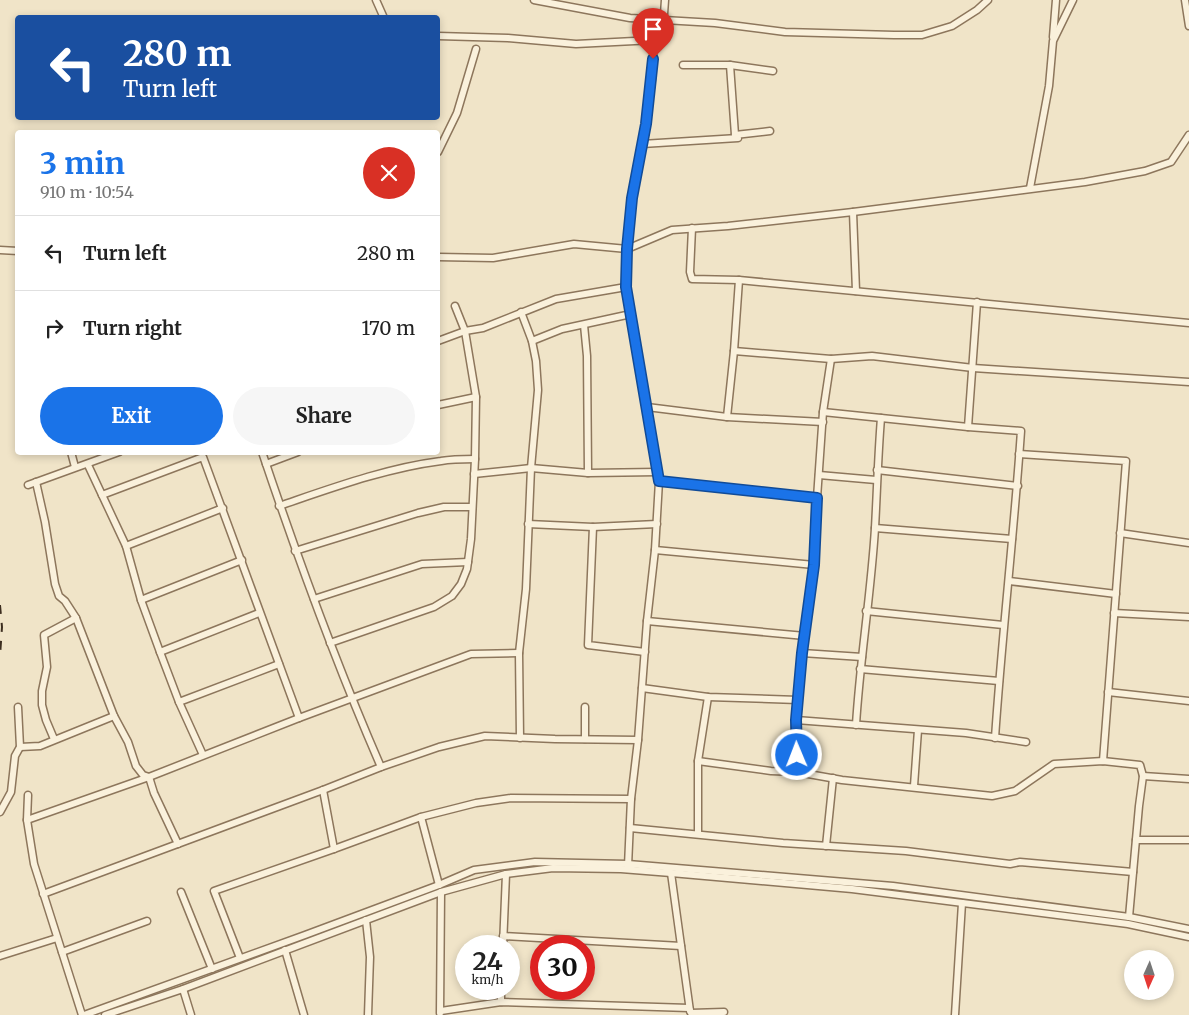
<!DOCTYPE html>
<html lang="en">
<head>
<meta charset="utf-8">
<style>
  :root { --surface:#fff; --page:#f6f6f6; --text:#222; --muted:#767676; --line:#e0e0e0; --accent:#1a73e8 }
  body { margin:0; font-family:Merriweather,serif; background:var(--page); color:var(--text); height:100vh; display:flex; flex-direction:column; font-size:19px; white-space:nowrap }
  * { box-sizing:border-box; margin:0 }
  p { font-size:16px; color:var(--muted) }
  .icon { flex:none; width:28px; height:28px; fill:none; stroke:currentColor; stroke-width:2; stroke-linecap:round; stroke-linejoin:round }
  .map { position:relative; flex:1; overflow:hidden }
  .panel { position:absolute; left:15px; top:130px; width:425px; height:325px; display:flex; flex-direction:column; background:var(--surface); border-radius:5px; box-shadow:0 2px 8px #0003 }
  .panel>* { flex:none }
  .banner { position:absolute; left:15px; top:15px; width:425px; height:105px; border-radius:5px; box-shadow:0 2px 8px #0003; background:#1a4fa0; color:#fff; overflow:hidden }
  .needle { width:32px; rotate:183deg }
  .controls { position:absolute; left:1124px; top:950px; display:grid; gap:10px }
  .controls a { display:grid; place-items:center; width:50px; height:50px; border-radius:50%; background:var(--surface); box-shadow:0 2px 8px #0003; font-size:25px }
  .speed { position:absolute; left:455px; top:935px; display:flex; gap:10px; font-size:25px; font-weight:700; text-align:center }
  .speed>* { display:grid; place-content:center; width:65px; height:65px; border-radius:50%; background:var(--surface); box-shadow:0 2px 8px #0003; line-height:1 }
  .speed small { font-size:12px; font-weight:400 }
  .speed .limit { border:8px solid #d22; background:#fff; color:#111 }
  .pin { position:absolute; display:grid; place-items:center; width:42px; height:42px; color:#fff; margin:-51px -21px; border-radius:50% 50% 50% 0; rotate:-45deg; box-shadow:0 0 5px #0007 }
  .pin .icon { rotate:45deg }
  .me { position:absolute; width:55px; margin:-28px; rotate:359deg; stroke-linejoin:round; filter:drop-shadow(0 0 4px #0008) }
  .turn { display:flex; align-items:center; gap:18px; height:105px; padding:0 25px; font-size:22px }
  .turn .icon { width:65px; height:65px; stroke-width:2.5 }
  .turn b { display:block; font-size:35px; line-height:42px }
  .round { display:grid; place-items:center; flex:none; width:52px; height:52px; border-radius:26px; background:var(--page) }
  .head { display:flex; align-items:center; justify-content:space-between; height:85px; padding:0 25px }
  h1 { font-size:30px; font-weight:700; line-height:38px; color:var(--accent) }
  .primary-button { display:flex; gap:10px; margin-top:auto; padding:10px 25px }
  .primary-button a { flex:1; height:58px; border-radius:30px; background:var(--accent); color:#fff; font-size:20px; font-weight:700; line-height:58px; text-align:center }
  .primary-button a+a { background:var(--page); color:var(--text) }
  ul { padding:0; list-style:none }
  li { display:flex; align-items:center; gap:15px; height:75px; padding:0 25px; border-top:1px solid var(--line) }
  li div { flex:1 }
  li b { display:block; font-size:19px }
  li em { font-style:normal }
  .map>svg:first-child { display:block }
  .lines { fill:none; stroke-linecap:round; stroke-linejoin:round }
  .minor-casing { stroke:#8d765c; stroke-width:9 }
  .minor { stroke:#faf1dc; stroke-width:6 }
  .rail { stroke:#3d2e20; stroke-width:2; stroke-dasharray:9 9; stroke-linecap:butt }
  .route-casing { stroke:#114b97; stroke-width:12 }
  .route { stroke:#1a73e8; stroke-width:9 }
</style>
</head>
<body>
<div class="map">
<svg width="1189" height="1015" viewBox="0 0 1189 1015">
  <rect width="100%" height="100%" fill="#f0e4c8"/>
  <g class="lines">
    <!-- minor casing -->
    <g class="minor-casing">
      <g id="minor">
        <polyline points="376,0 384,18"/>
        <polyline points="534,0 630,18 715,23 785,32 894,35 922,35 952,26 977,10 988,0"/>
        <polyline points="1185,0 1189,26"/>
        <polyline points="438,36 508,38 576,44 654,40"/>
        <polyline points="1053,37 1056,0"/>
        <polyline points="683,65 730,65 773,71"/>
        <polyline points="730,65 735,135"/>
        <polyline points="642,144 738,138 735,135 770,131"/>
        <polyline points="438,152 457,113 476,49"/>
        <polyline points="1030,188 1049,86 1053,41 1073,0"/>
        <polyline points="853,212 856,291"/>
        <polyline points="692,228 690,272 692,279 739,280 1189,323"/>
        <polyline points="0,250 18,251"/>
        <polyline points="438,257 493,258 574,244 627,249 672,230 728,226 853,212 1085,182 1145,171 1171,162 1189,135"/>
        <polyline points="584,325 587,356 588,473"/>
        <polyline points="438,341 465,331 483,328 556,299 626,287"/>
        <polyline points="532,341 562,329 631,314"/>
        <polyline points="734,351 831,359 872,356 973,368 1189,382"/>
        <polyline points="438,405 476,397"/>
        <polyline points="647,407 727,417 823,422"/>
        <path d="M823 412 968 427 1021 431C1014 533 1002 635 995 738"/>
        <polyline points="727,417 734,351 739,280"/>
        <polyline points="968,427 977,302"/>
        <polyline points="71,452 75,467"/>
        <path d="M262 452C298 559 336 664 381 767"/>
        <polyline points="1019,454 1126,461 1103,761"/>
        <polyline points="266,464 298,452"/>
        <polyline points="88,465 126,546 141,600 160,652 179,702 203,755"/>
        <polyline points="877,470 1018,486"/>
        <polyline points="474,474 531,468 588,473 658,472"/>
        <polyline points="819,475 876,480"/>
        <polyline points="659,481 817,498"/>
        <polyline points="36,482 45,522 55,584 59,596 65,601 76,618 114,716 128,742 136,766 143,775 149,777 154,793 178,844"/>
        <polyline points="28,485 119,452"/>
        <polyline points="102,495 203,457 299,718"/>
        <path d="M279 506C332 488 386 468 441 461 452 459 464 459 475 459"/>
        <polyline points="528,524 593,527 657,524"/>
        <polyline points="593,527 588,645 645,652"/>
        <polyline points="875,528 1012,539"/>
        <polyline points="1120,533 1189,543"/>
        <polyline points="126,546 223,508"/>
        <polyline points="655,550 814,565"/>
        <polyline points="295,551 418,513 444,507 472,507"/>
        <polyline points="1009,581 1116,594"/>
        <polyline points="314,599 422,564 468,562"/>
        <polyline points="141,600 242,560"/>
        <polyline points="866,611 1003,625"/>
        <polyline points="1114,613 1189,617"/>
        <polyline points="647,621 805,636"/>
        <polyline points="330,643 434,607 452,596 461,584 467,569 471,539 475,459 476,397 465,331 455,306"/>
        <polyline points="160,652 259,613"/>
        <polyline points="802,653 862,657"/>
        <polyline points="860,669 999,681"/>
        <polyline points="642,688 708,697 798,700"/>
        <polyline points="1108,692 1189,701"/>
        <polyline points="179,702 279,664"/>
        <polyline points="585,707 585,739"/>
        <polyline points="796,720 966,733 1026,742"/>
        <path d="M856 725C860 659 871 594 875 528 877 492 878 455 881 418"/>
        <polyline points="520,738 519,653 526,589 531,468 538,390 536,361 532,341 521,312"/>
        <polyline points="54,739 46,720 42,705 42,691 47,667 44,635 76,618"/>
        <polyline points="20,747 40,746 114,716"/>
        <polyline points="698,761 771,771 797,772 842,780 992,796 1015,791 1054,764 1103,761 1140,765 1143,776 1139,806 1129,917"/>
        <polyline points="797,772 796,720 802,653 814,565 817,498 823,412 831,359"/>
        <polyline points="1143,776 1189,779"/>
        <polyline points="914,786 918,730"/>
        <polyline points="323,790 334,849"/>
        <polyline points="28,795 27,820 34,864 82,1015"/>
        <polyline points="0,812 11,792 15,756 20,747 18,707"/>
        <polyline points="421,817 439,885"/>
        <polyline points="27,820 149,777 299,718 471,654 519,653"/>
        <polyline points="630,828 783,843 906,851 1010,864 1020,862 1133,872"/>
        <polyline points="698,834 698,761 708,697"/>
        <polyline points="1136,840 1189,840"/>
        <polyline points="826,846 833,778"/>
        <polyline points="628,866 631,799 638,740 647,621 655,550 659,481 626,287 627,249 632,198 646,124 652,78 654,40 658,19 664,14 665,0"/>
        <polyline points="671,873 690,1011"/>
        <polyline points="181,892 212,969"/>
        <polyline points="43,894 323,790 381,767 439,747 485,736 555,739 638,740"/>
        <polyline points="366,920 370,957 368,1015"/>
        <polyline points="503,936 681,946"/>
        <polyline points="503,946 506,874"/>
        <polyline points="285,950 304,1015"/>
        <polyline points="62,952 147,921"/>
        <polyline points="0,956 57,938"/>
        <polyline points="240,958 214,891 334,849 421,817 476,803 511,798 631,799"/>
        <polyline points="183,989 191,1015"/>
        <polyline points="501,1002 501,989"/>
        <polyline points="441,1011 501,1002 689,1008 691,1013 724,1012"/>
        <polyline points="440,1013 441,892"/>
        <polyline points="84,1015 305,935 439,885 474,870 535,862 628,864 893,886 1129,917 1189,929"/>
        <polyline points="105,1015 183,989 441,892 506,874 553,868 621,869 671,873 852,889 1128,924 1189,937"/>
        <polyline points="955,1015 962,903"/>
      </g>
    </g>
    <!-- minor -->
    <use href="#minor" class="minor"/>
    <!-- rail -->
    <polyline class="rail" points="0,605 2,627 0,656"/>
  </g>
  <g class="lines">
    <!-- route casing -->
    <g class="route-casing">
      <polyline id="route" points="653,59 646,124 632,198 627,249 626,287 659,481 817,498 814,565 802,653 796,720 797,755"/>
    </g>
    <!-- route -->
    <use href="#route" class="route"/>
  </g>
</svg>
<div class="controls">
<a><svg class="needle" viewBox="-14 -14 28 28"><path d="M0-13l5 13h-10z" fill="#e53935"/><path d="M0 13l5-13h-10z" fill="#767676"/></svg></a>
</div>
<div class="speed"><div>24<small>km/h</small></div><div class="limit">30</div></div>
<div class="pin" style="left:653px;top:59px;background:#d93025"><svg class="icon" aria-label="arrive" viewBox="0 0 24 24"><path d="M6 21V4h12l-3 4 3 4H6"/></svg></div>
<svg class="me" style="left:797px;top:755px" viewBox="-20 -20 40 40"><circle r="17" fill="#1a73e8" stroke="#fff" stroke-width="3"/><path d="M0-11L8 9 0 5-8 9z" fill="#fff"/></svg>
<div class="banner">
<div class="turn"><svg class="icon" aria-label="left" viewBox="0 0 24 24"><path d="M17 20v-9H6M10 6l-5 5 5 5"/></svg><div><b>280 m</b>Turn left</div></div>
</div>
<section class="panel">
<div class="head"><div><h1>3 min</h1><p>910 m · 10:54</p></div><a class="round" style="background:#d93025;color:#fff"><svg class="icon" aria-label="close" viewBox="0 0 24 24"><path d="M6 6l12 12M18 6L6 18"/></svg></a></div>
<ul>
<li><svg class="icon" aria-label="left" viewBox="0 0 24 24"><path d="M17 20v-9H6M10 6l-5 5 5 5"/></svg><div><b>Turn left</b></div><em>280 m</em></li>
<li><svg class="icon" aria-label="right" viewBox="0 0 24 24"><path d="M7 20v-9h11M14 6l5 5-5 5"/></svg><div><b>Turn right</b></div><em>170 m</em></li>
</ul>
<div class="primary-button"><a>Exit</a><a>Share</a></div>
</section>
</div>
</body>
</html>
